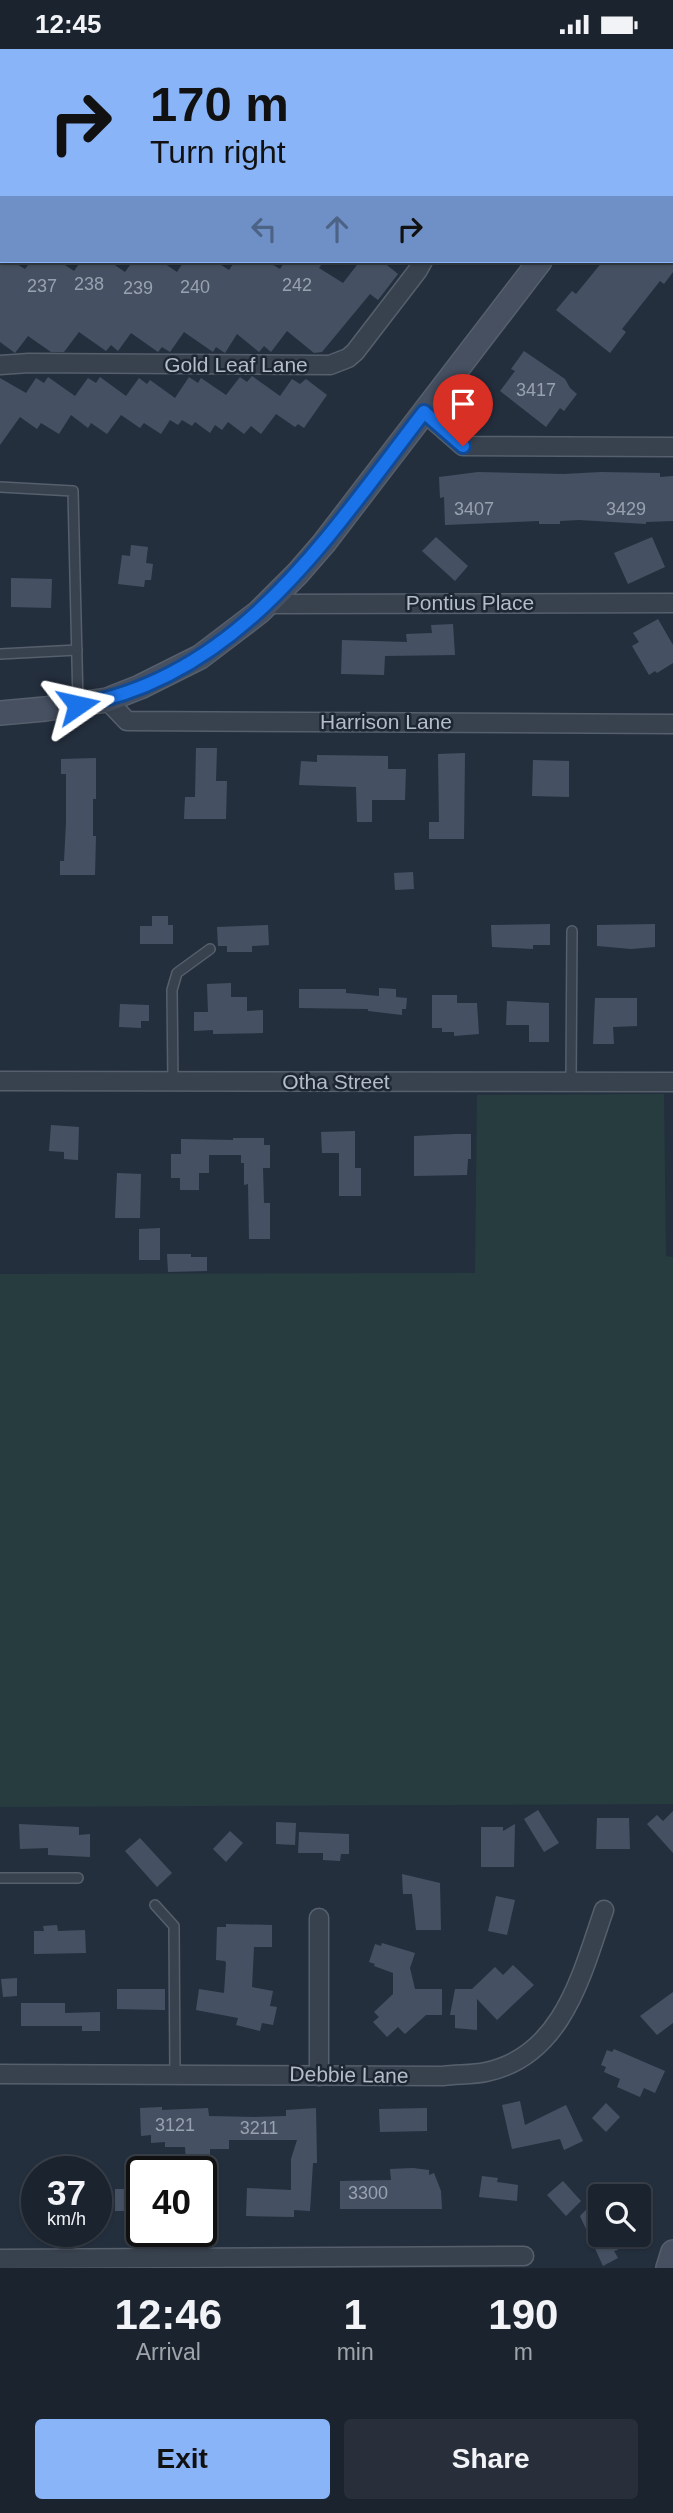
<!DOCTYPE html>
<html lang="en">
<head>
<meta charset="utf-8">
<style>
  :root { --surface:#1b232e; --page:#282f3a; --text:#f1f3f6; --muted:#a0a4aa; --line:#39404a; --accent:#8ab4f8 }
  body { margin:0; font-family:Helvetica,sans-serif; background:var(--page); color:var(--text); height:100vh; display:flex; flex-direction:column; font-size:26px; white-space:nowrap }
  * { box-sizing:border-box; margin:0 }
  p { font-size:23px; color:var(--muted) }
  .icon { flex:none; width:38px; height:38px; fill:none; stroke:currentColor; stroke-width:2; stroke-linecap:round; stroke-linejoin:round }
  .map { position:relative; height:2219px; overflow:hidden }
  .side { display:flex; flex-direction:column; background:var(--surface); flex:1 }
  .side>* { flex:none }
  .guide { position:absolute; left:0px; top:0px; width:674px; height:214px; box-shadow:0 2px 5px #0004,0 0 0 2px var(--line); background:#8ab4f8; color:#111; overflow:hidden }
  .tools { position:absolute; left:588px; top:2135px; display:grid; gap:14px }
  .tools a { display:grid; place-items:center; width:63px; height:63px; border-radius:7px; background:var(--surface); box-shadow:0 2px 5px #0004,0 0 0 2px var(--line); font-size:35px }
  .speed { position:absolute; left:21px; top:2107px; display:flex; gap:14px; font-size:35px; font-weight:700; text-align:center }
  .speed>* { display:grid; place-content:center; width:91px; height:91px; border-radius:50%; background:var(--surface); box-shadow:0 2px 5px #0004,0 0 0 2px var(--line); line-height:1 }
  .speed small { font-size:18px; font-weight:400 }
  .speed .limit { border:4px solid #111; border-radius:10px; background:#fff; color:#111 }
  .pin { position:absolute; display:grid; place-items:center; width:60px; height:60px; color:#fff; margin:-72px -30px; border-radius:50% 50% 50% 0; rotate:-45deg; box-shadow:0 0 7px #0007 }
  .pin .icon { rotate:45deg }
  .me { position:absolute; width:77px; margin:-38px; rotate:79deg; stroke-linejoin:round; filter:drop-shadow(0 0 5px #0008) }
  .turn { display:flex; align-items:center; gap:24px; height:147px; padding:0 35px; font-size:32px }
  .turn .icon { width:91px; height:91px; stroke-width:2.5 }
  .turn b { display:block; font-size:49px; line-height:60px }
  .lanes { display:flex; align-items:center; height:66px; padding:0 35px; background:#0003; justify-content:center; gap:35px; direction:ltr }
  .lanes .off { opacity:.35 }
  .eta { display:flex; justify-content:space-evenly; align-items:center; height:119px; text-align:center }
  .eta b { font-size:42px; font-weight:800; line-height:49px }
  .button { display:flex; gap:14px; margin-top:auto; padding:14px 35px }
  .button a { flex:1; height:80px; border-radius:7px; background:var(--accent); color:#111; font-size:28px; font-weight:800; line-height:80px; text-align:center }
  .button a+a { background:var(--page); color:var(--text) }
  .status { display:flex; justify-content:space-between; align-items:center; height:49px; padding:0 35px; background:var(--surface); direction:ltr }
  .status svg { height:19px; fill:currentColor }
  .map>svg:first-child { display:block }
  .green { fill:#263c3f }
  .building { fill:#455162 }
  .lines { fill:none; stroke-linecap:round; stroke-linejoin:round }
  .lane-casing { stroke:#565f6c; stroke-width:12 }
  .street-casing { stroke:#565f6c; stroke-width:21 }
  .secondary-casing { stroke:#565f6c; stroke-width:26 }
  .lane { stroke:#38414e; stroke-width:9 }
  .street { stroke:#38414e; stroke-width:18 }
  .secondary { stroke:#465061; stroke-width:23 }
  .route-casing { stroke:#114b97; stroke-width:18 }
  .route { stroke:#1a73e8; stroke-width:12 }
  .labels { text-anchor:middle; stroke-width:5; stroke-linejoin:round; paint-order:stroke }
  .number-label { font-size:18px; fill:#98a1af }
  .street-label { font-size:21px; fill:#b4bcc9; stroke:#1d2633 }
</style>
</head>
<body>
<div class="status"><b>12:45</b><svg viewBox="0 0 49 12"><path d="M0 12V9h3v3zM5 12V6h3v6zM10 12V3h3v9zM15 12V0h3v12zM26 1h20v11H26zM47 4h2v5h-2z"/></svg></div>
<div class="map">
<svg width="673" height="2219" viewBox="0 0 673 2219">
  <rect width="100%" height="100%" fill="#242f3e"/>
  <!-- green -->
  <polygon class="green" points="664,1045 666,1207 673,1208 673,1755 0,1758 0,1225 475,1224 477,1046"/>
  <!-- building -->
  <g class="building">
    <polygon points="0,212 12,212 25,220 31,212 59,212 74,222 81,212 109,212 125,223 133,212 161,212 177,223 184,212 215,212 229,221 235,212 267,212 280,220 285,212 324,212 319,219 343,234 360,212 382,212 398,225 378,251 370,245 322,303 314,304 287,282 271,303 264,297 259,303 237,285 225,304 216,298 213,303 184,283 170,303 162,298 158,303 131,284 118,302 111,296 106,302 79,283 64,303 51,303 28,287 15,304 0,293"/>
    <polygon points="603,212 673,212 673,223 664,235 660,232 622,280 626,283 610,304 556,261 572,242 576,245"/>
    <polygon points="524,302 565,330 570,339 577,345 564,362 560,359 546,378 500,342 515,322 511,320"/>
    <polygon points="252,327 280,347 292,330 300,335 306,330 327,346 304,379 298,375 295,378 276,365 261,385 251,377 244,385 228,373 222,381 215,376 210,384 195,373 192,377 182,371 178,376 170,371 161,385 144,374 140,379 121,366 107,385 91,374 88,379 71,366 59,385 41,374 37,380 20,368 0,396 0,329 26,344 36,329 44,334 48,328 75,347 88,329 96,334 100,328 126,347 139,329 147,335 150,331 175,349 189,328 198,334 201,329 226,346 240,328 247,333"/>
    <polygon points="478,423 564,425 601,423 660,424 660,428 673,427 673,472 646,473 646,475 579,471 560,472 560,475 539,475 539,472 445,476 444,448 440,449 439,428"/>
    <polygon points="436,488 468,517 455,532 422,502"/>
    <polygon points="652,488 665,518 628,535 614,504"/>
    <polygon points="131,496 148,498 146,514 153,515 151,531 145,531 144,538 118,535 122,506 130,507"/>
    <polygon points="11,529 52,530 51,559 11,558"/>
    <polygon points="658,570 673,596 673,614 657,624 655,622 649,626 632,597 639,593 633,584"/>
    <polygon points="453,575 455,606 385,607 384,626 341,625 342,591 407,593 406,585 432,584 431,576"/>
    <polygon points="196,699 217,699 216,732 227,732 226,770 184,770 185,748 195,748"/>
    <polygon points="465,704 464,790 429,790 429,773 439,773 438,705"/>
    <polygon points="317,706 388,707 388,720 406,720 405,751 372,751 372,773 357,773 356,738 299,736 301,712 317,713"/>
    <polygon points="96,709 96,750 93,750 93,787 96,787 95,826 60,826 60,812 64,812 66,774 66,725 61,725 61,710"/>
    <polygon points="533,711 569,712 569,748 532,747"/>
    <polygon points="413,823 414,840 395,841 394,824"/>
    <polygon points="152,867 168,867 168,876 173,876 173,895 140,895 140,877 152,877"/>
    <polygon points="550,875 550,896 533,896 533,900 492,898 491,876"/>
    <polygon points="655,875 655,898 631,900 597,897 597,876"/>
    <polygon points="268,876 269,896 252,897 252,903 227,903 227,897 218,897 217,878"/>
    <polygon points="231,934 231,948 247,948 247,962 263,961 263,984 213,985 213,981 194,982 194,963 208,963 207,935"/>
    <polygon points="379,939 396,940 396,948 407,949 406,960 402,960 402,966 368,962 368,960 299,959 299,940 346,940 346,944 379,947"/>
    <polygon points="432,946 457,946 457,954 477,954 479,985 454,987 454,983 442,983 442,979 432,979"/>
    <polygon points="595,949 637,949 637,977 613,978 614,995 593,995"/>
    <polygon points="507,952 549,954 549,993 529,993 529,976 506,976"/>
    <polygon points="120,955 149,956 149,972 141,972 141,979 119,978"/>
    <polygon points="51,1076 79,1078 78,1111 64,1110 64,1103 49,1102"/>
    <polygon points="355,1082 355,1119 361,1119 361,1147 339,1147 339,1104 322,1104 321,1083"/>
    <polygon points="456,1085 471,1085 471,1110 468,1110 467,1126 414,1127 414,1087"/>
    <polygon points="233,1089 264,1089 264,1096 270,1096 270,1119 263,1119 264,1154 270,1154 270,1190 249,1190 248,1135 244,1136 244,1114 241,1114 241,1106 209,1106 209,1124 199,1124 199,1141 180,1141 180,1129 171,1129 171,1105 181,1105 181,1090 233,1091"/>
    <polygon points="117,1124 141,1125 140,1169 115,1169"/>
    <polygon points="160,1179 160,1211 139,1211 139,1180"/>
    <polygon points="167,1205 191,1205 191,1208 207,1208 207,1222 168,1223"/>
    <polygon points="538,1761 559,1794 544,1803 524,1770"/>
    <polygon points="673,1762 673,1804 647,1775 657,1766 663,1772"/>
    <polygon points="597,1769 629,1769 630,1800 596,1800"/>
    <polygon points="276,1773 296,1774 295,1796 276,1795"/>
    <polygon points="19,1775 79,1778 79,1786 90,1785 90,1808 48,1806 48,1799 20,1800"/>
    <polygon points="515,1775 514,1818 481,1818 481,1778 503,1778 503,1782"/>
    <polygon points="230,1782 243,1794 226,1813 213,1800"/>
    <polygon points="299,1783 349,1785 349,1805 341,1805 340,1812 323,1811 323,1804 298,1804"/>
    <polygon points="140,1789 172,1824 157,1838 125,1802"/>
    <polygon points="402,1825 440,1834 441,1881 416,1881 412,1845 403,1845"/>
    <polygon points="496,1847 515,1851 507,1886 488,1882"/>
    <polygon points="226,1875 272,1876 272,1898 254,1898 252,1938 273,1942 270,1957 277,1958 273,1976 262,1974 260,1982 236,1976 238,1969 196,1961 199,1940 224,1944 226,1914 225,1912 216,1911 217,1878 226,1878"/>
    <polygon points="57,1876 58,1882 85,1881 86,1904 34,1905 34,1882 44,1882 43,1877"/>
    <polygon points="382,1894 415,1904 410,1919 415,1940 442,1940 442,1966 426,1966 405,1985 398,1978 387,1988 373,1973 379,1968 374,1963 393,1945 393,1924 374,1917 375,1915 369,1913 375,1895 381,1897"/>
    <polygon points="513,1916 534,1936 497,1971 477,1950 477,1981 455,1979 455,1966 450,1966 455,1940 472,1940 495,1918 503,1926"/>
    <polygon points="17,1929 17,1947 3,1948 1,1930"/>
    <polygon points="117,1940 165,1940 165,1961 117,1960"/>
    <polygon points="673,1943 673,1974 657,1986 640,1967"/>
    <polygon points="21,1954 65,1954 65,1964 100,1963 100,1982 82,1982 82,1977 21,1977"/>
    <polygon points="614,2000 665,2022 655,2044 644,2039 640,2048 617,2038 620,2030 604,2023 606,2018 601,2016 607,2001 612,2003"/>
    <polygon points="520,2052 525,2076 566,2056 583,2092 564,2101 560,2090 512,2100 502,2056"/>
    <polygon points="606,2054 620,2068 606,2083 592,2069"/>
    <polygon points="162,2058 162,2061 208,2059 209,2067 254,2068 286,2067 286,2061 316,2059 317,2114 313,2114 310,2162 294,2161 294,2168 246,2167 247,2139 291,2141 291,2110 297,2091 229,2091 229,2100 210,2100 210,2111 186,2112 185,2098 165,2098 165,2093 151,2094 151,2086 141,2087 140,2059"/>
    <polygon points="427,2059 427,2082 380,2083 379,2060"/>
    <polygon points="413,2119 429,2121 429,2126 434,2124 441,2142 442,2160 340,2160 340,2132 391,2131 390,2120"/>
    <polygon points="482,2127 498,2129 497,2133 518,2136 517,2152 479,2148"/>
    <polygon points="563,2132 581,2152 566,2167 547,2146"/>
    <polygon points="115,2140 131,2140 131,2145 134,2145 133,2162 115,2162"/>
    <polygon points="600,2146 600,2186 610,2186 618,2201 614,2202 618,2209 603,2217 580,2167"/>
  </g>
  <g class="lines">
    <!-- lane casing -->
    <g class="lane-casing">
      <g id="lane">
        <polyline points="0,438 73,442 78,654"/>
        <polyline points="0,605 77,601"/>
        <polyline points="571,1033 572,882"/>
        <polyline points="173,1034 172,941 177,924 210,900"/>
        <polyline points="0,1829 78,1829"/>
        <polyline points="155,1856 174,1877 175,2025"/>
      </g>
    </g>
    <!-- street casing -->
    <g class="street-casing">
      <g id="street">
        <polyline points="385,0 385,2"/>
        <polyline points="195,2 196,0"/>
        <polyline points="576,2 578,0"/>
        <polyline points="0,13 2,13"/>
        <polyline points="672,175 673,176"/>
        <polyline points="0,187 2,187"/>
        <polyline points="0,316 29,314 330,316 348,309 355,303 418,221 423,212"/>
        <polyline points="424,363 463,397 673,398"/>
        <polyline points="268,555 673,554"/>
        <polyline points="107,651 127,672 673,675"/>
        <polyline points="0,1032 673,1033"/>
        <path d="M0 2025 443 2027C457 2025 472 2026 486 2023 563 2007 582 1924 604 1861"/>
        <polyline points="319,2027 319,1869"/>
        <polyline points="0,2210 524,2207"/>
      </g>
    </g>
    <!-- secondary casing -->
    <g class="secondary-casing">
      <g id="secondary">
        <polyline points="672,60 673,59"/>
        <polyline points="0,664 45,660 107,651 140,638 200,608 259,563 298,524 324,494 540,212"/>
        <polyline points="668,2219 673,2203"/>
      </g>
    </g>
    <!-- lane -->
    <use href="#lane" class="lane"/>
    <!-- street -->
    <use href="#street" class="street"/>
    <!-- secondary -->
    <use href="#secondary" class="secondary"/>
  </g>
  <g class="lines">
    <!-- route casing -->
    <g class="route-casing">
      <path id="route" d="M78 656C241 628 331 483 424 363L463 397"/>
    </g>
    <!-- route -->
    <use href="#route" class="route"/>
  </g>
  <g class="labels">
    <!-- number labels -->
    <g class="number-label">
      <text x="89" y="241">238</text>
      <text x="297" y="242">242</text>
      <text x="42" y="243">237</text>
      <text x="195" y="244">240</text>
      <text x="138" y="245">239</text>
      <text x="536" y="347">3417</text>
      <text x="474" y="466">3407</text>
      <text x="626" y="466">3429</text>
      <text x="175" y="2082">3121</text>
      <text x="259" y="2085">3211</text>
      <text x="368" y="2150">3300</text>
    </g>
    <!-- street labels -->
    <g class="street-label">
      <text x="236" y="323">Gold Leaf Lane</text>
      <text x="470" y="561">Pontius Place</text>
      <text x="386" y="680">Harrison Lane</text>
      <text x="336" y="1040">Otha Street</text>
      <text transform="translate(349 2026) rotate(1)" y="7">Debbie Lane</text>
    </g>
  </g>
</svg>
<div class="tools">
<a><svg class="icon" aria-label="search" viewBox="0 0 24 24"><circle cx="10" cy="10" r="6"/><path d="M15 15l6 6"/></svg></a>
</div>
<div class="speed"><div>37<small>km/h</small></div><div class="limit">40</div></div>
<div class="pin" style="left:463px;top:397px;background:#d93025"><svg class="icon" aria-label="arrive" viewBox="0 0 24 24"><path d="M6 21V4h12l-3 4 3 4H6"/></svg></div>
<svg class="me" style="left:78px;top:656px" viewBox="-20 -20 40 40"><path d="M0-17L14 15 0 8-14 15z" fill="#1a73e8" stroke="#fff" stroke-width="4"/></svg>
<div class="guide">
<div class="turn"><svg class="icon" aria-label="right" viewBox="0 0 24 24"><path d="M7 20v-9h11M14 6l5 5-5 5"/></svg><div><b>170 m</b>Turn right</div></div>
<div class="lanes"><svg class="icon off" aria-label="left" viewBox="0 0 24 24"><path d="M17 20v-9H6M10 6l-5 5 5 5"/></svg><svg class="icon off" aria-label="ahead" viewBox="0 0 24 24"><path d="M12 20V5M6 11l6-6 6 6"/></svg><svg class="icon" aria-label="right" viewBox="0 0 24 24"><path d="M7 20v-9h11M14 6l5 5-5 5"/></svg></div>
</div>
</div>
<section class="side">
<div class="eta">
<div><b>12:46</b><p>Arrival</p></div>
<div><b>1</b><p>min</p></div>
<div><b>190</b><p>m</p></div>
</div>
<div class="button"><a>Exit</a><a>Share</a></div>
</section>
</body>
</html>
